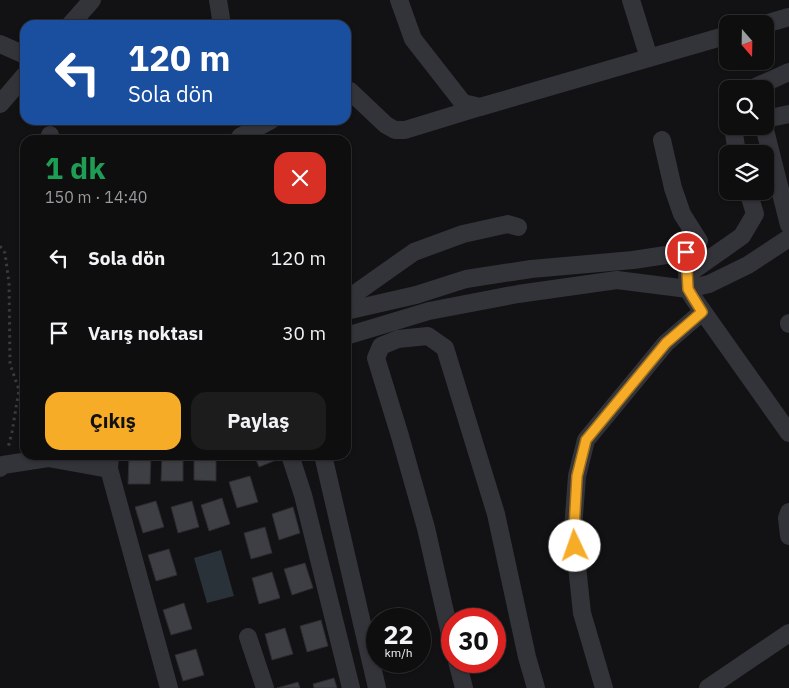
<!DOCTYPE html>
<html lang="tr">
<head>
<meta charset="utf-8">
<style>
  :root { --surface:#0e0e0f; --page:#1c1c1d; --text:#f1f3f6; --muted:#9b9c9e; --line:#2e2e2f; --accent:#f7ac28 }
  body { margin:0; font-family:"IBM Plex Sans",sans-serif; background:var(--page); color:var(--text); height:100vh; display:flex; flex-direction:column; font-size:19px; white-space:nowrap }
  * { box-sizing:border-box; margin:0 }
  p { font-size:16px; color:var(--muted) }
  .icon { flex:none; width:28px; height:28px; fill:none; stroke:currentColor; stroke-width:2; stroke-linecap:round; stroke-linejoin:round }
  .map { position:relative; flex:1; overflow:hidden }
  .panel { position:absolute; left:20px; top:135px; width:331px; height:325px; display:flex; flex-direction:column; background:var(--surface); border-radius:15px; box-shadow:0 1px 4px #0004,0 0 0 1px var(--line) }
  .panel>* { flex:none }
  .top-card { position:absolute; left:20px; top:20px; width:331px; height:105px; border-radius:15px; box-shadow:0 1px 4px #0004,0 0 0 1px var(--line); background:#1a4fa0; color:#fff; overflow:hidden }
  .needle { width:32px; rotate:160deg }
  .buttons { position:absolute; left:719px; top:15px; display:grid; gap:10px }
  .buttons a { display:grid; place-items:center; width:55px; height:55px; border-radius:10px; background:var(--surface); box-shadow:0 1px 4px #0004,0 0 0 1px var(--line); font-size:25px }
  .speed { position:absolute; left:366px; top:608px; display:flex; gap:10px; font-size:25px; font-weight:700; text-align:center }
  .speed>* { display:grid; place-content:center; width:65px; height:65px; border-radius:50%; background:var(--surface); box-shadow:0 1px 4px #0004,0 0 0 1px var(--line); line-height:1 }
  .speed small { font-size:12px; font-weight:400 }
  .speed .limit { border:8px solid #d22; background:#fff; color:#111 }
  .pin { position:absolute; display:grid; place-items:center; width:42px; height:42px; color:#fff; margin:-21px; border:2px solid #fff; border-radius:50%; box-shadow:0 1px 5px #0007 }
  .me { position:absolute; width:55px; margin:-28px; rotate:357deg; stroke-linejoin:round; filter:drop-shadow(0 0 4px #0008) }
  .turn { display:flex; align-items:center; gap:18px; height:105px; padding:0 25px; font-size:22px }
  .turn .icon { width:65px; height:65px; stroke-width:2.5 }
  .turn b { display:block; font-size:35px; line-height:42px }
  .round { display:grid; place-items:center; flex:none; width:52px; height:52px; border-radius:15px; background:var(--page) }
  .overview { display:flex; align-items:center; justify-content:space-between; height:85px; padding:0 25px }
  h1 { font-size:30px; font-weight:700; line-height:38px; color:#1e9e55 }
  .button { display:flex; gap:10px; margin-top:auto; padding:10px 25px }
  .button a { flex:1; height:58px; border-radius:15px; background:var(--accent); color:#111; font-size:20px; font-weight:700; line-height:58px; text-align:center }
  .button a+a { background:var(--page); color:var(--text) }
  ul { padding:0; list-style:none }
  li { display:flex; align-items:center; gap:15px; height:75px; padding:0 25px }
  li div { flex:1 }
  li b { display:block; font-size:19px }
  li em { font-style:normal }
  .map>svg:first-child { display:block }
  .water { fill:#283238 }
  .building { fill:#3e3f44; stroke:#2c2c30 }
  .lines { fill:none; stroke-linecap:round; stroke-linejoin:round }
  .path { stroke:#393b40; stroke-width:3; stroke-dasharray:2.5 4; stroke-linecap:butt }
  .minor { stroke:#333439; stroke-width:18 }
  .route-casing { stroke:#a1701a; stroke-width:12 }
  .route { stroke:#f7ac28; stroke-width:9 }
</style>
</head>
<body>
<div class="map">
<svg width="789" height="688" viewBox="0 0 789 688">
  <rect width="100%" height="100%" fill="#121214"/>
  <!-- water -->
  <polygon class="water" points="221,550 234,596 207,603 194,558"/>
  <!-- building -->
  <g class="building">
    <polygon points="162,455 183,455 183,481 161,481"/>
    <polygon points="194,455 216,455 216,481 194,480"/>
    <polygon points="254,455 278,455 279,459 259,467"/>
    <polygon points="129,457 151,457 150,484 128,484"/>
    <polygon points="250,476 258,502 237,508 229,482"/>
    <polygon points="222,498 230,524 209,531 201,505"/>
    <polygon points="156,501 164,527 143,533 135,507"/>
    <polygon points="192,501 199,527 178,533 171,507"/>
    <polygon points="293,507 300,533 279,540 272,514"/>
    <polygon points="265,527 272,553 251,559 244,533"/>
    <polygon points="169,549 177,575 156,581 148,555"/>
    <polygon points="305,563 313,588 292,595 284,569"/>
    <polygon points="272,572 280,598 259,604 252,578"/>
    <polygon points="184,603 192,629 171,635 163,610"/>
    <polygon points="321,620 328,646 307,652 300,626"/>
    <polygon points="285,628 293,654 272,660 265,634"/>
    <polygon points="196,649 204,675 183,681 175,655"/>
    <polygon points="334,678 337,688 314,688 313,684"/>
    <polygon points="298,682 300,688 277,688"/>
  </g>
  <g class="lines">
    <!-- path -->
    <polyline class="path" points="0,246 5,253 9,283 10,364 19,390 12,432 8,448"/>
    <!-- minor -->
    <g class="minor">
      <polyline points="218,0 222,25"/>
      <polyline points="399,0 413,39 463,103 480,107 728,35"/>
      <polyline points="631,0 649,58"/>
      <polyline points="765,24 789,17"/>
      <polyline points="70,25 92,0"/>
      <polyline points="0,44 25,55"/>
      <polyline points="751,89 789,72"/>
      <polyline points="346,90 350,91 386,125 395,130 405,130 480,107"/>
      <polyline points="0,104 25,75"/>
      <polyline points="765,119 789,114"/>
      <polyline points="733,126 737,154"/>
      <polyline points="764,126 789,225"/>
      <polyline points="240,137 271,120"/>
      <polyline points="49,140 50,135"/>
      <polyline points="686,252 688,289 694,299 789,433"/>
      <polyline points="688,274 742,236 755,214 748,191"/>
      <polyline points="346,300 414,252 463,234 508,224 518,227"/>
      <polyline points="346,311 416,295 466,279 531,269 633,260 686,252 699,241 682,214 673,188 662,140"/>
      <polyline points="789,323 789,324"/>
      <polyline points="346,336 429,311 518,294 617,280 688,289 709,284 748,265 789,238"/>
      <polyline points="110,455 109,469 169,688"/>
      <polyline points="290,455 303,495 351,688"/>
      <polyline points="323,455 377,688"/>
      <polyline points="0,468 3,465 48,458 109,469"/>
      <polyline points="789,512 787,518 789,536"/>
      <polyline points="248,637 265,688"/>
      <polyline points="452,643 426,528 400,436 376,358 381,346 398,339 428,336 445,348 496,514 527,657 536,688"/>
      <polyline points="457,661 464,688"/>
      <polyline points="604,688 582,613 573,529 577,476 586,440 666,343 702,312"/>
      <polyline points="708,688 789,633"/>
    </g>
  </g>
  <g class="lines">
    <!-- route casing -->
    <g class="route-casing">
      <polyline id="route" points="575,546 574,529 577,476 586,440 666,343 702,312 694,299 688,289 686,252"/>
    </g>
    <!-- route -->
    <use href="#route" class="route"/>
  </g>
</svg>
<div class="buttons">
<a><svg class="needle" viewBox="-14 -14 28 28"><path d="M0-13l5 13h-10z" fill="#e53935"/><path d="M0 13l5-13h-10z" fill="#9b9c9e"/></svg></a>
<a><svg class="icon" aria-label="search" viewBox="0 0 24 24"><circle cx="10" cy="10" r="6"/><path d="M15 15l6 6"/></svg></a>
<a><svg class="icon" aria-label="layers" viewBox="0 0 24 24"><path d="M12 4l9 5-9 5-9-5zM3 14l9 5 9-5"/></svg></a>
</div>
<div class="speed"><div>22<small>km/h</small></div><div class="limit">30</div></div>
<div class="pin" style="left:686px;top:252px;background:#d93025"><svg class="icon" aria-label="arrive" viewBox="0 0 24 24"><path d="M6 21V4h12l-3 4 3 4H6"/></svg></div>
<svg class="me" style="left:575px;top:546px" viewBox="-20 -20 40 40"><circle r="19" fill="#fff"/><path d="M0-13L10 11 0 6-10 11z" fill="#f7ac28"/></svg>
<div class="top-card">
<div class="turn"><svg class="icon" aria-label="left" viewBox="0 0 24 24"><path d="M17 20v-9H6M10 6l-5 5 5 5"/></svg><div><b>120 m</b>Sola dön</div></div>
</div>
<section class="panel">
<div class="overview"><div><h1>1 dk</h1><p>150 m · 14:40</p></div><a class="round" style="background:#d93025;color:#fff"><svg class="icon" aria-label="close" viewBox="0 0 24 24"><path d="M6 6l12 12M18 6L6 18"/></svg></a></div>
<ul>
<li><svg class="icon" aria-label="left" viewBox="0 0 24 24"><path d="M17 20v-9H6M10 6l-5 5 5 5"/></svg><div><b>Sola dön</b></div><em>120 m</em></li>
<li><svg class="icon" aria-label="arrive" viewBox="0 0 24 24"><path d="M6 21V4h12l-3 4 3 4H6"/></svg><div><b>Varış noktası</b></div><em>30 m</em></li>
</ul>
<div class="button"><a>Çıkış</a><a>Paylaş</a></div>
</section>
</div>
</body>
</html>
